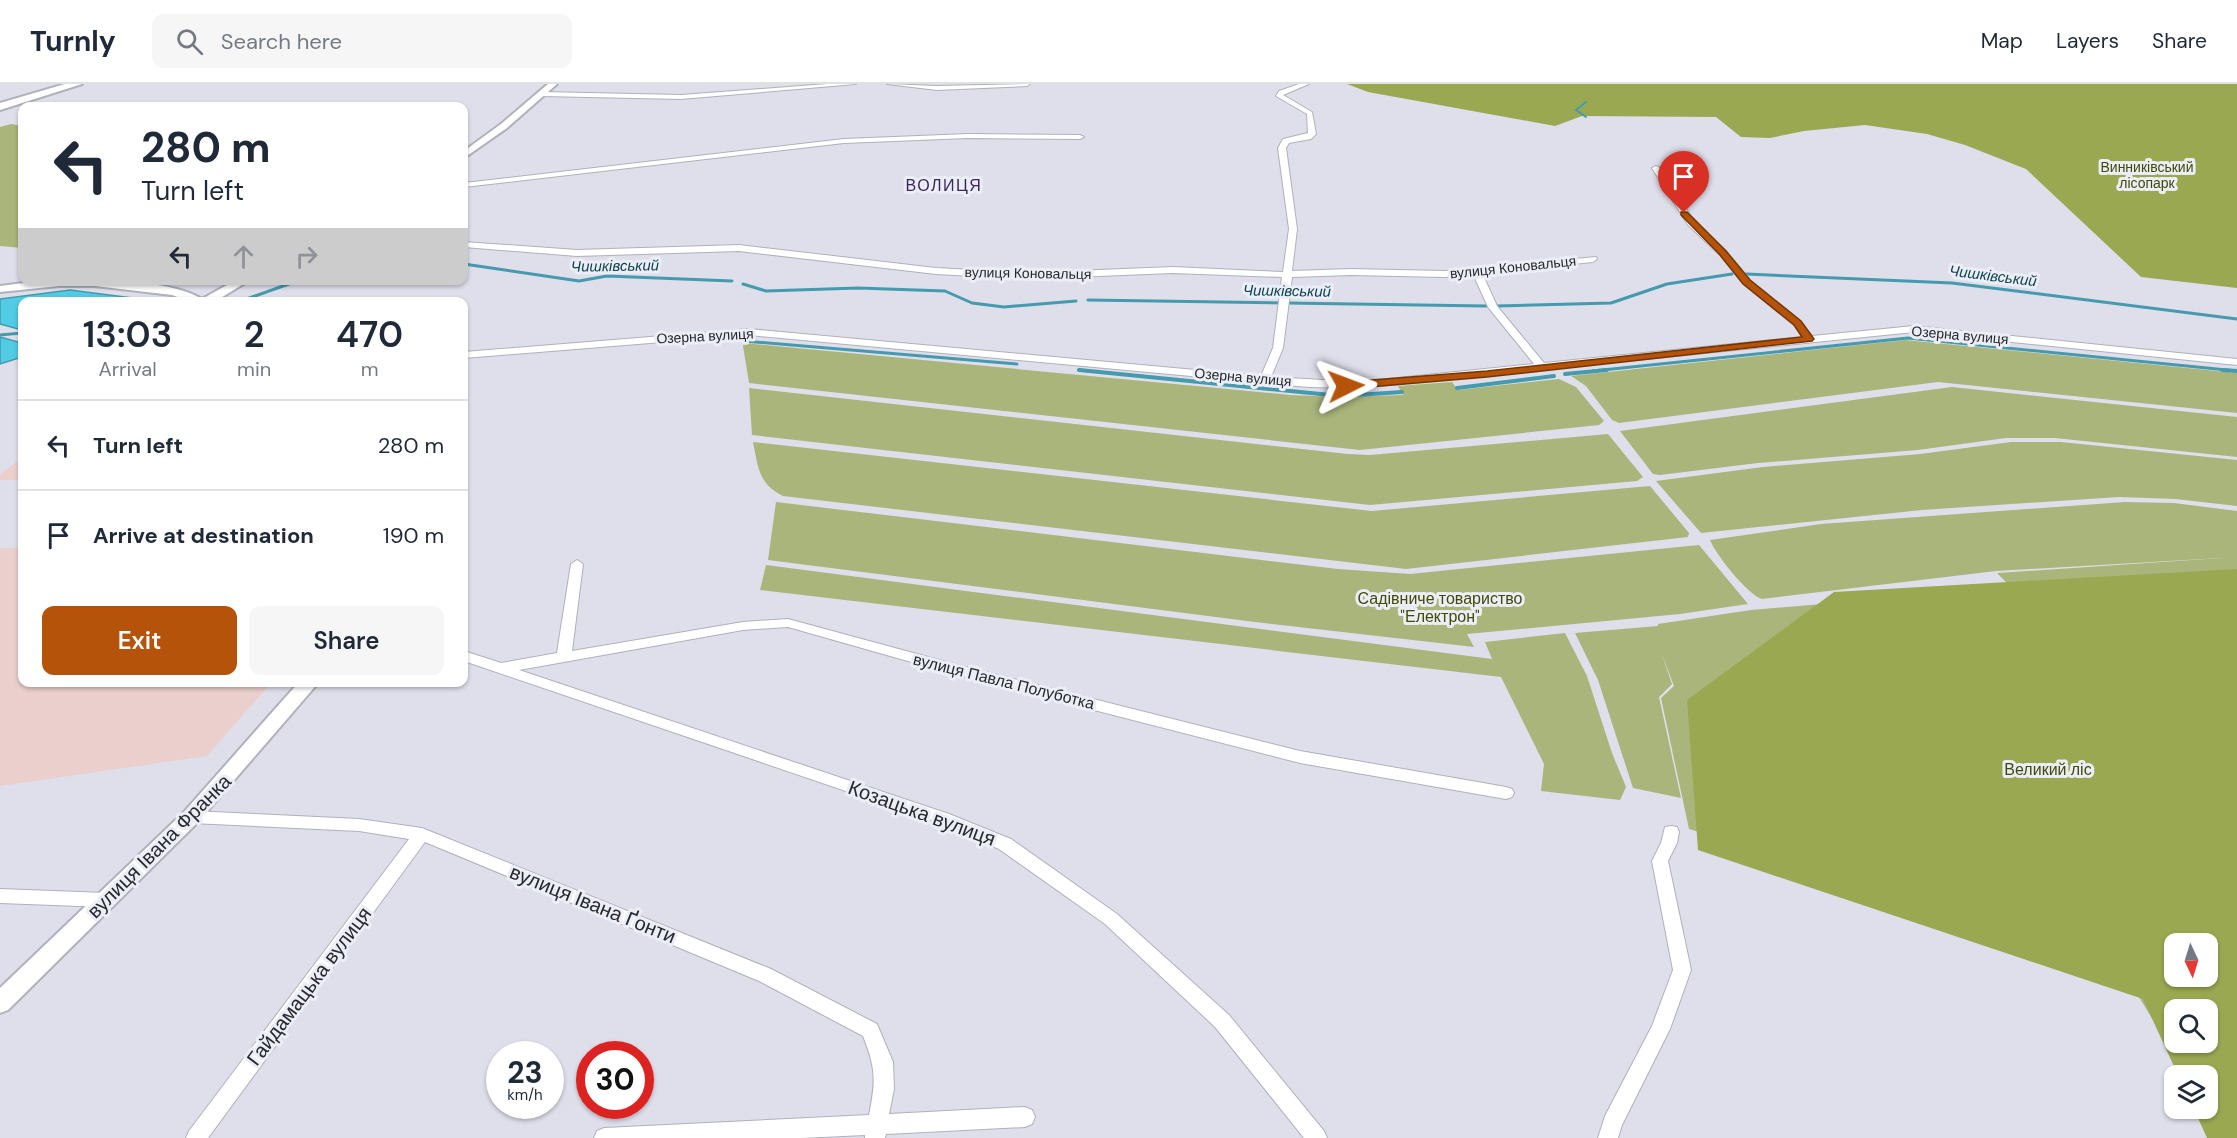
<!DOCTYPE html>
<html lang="en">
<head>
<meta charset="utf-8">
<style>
  :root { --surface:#fff; --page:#f6f6f7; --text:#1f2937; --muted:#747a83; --line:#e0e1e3; --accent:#b45309 }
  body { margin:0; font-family:"DM Sans",sans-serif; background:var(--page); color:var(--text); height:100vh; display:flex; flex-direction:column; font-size:22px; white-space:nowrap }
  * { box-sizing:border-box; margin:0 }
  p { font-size:20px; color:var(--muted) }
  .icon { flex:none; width:33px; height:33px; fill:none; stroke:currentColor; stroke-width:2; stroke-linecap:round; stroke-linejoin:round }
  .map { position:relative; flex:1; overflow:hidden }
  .drawer { position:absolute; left:18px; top:213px; width:450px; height:390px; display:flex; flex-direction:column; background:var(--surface); border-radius:12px; box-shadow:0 2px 4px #0004 }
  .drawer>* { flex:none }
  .top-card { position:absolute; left:18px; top:18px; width:450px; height:183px; border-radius:12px; box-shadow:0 2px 4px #0004; background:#fff; color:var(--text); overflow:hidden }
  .needle { width:39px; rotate:176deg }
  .tools { position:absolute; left:2164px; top:849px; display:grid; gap:12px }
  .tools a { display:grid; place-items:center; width:54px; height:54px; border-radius:12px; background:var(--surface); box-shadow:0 2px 4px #0004; font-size:30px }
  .speed { position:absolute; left:486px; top:957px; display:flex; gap:12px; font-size:30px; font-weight:700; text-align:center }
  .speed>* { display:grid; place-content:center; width:78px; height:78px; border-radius:50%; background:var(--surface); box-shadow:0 2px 4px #0004; line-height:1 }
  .speed small { font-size:15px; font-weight:400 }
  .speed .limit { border:9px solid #d22; background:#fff; color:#111 }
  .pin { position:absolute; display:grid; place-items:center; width:51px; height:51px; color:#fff; margin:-62px -26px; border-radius:50% 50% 50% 0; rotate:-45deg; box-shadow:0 0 6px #0007 }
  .pin .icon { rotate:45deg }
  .me { position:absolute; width:66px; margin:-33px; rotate:87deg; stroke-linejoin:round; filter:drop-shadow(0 0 4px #0008) }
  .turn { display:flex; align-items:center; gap:21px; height:126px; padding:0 24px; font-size:27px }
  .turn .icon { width:78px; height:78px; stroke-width:2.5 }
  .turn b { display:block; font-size:42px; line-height:51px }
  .lanes { display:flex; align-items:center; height:57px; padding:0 24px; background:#0003; justify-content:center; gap:30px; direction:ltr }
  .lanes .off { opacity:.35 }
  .eta { display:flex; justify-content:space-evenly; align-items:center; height:102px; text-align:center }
  .eta b { font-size:36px; font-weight:600; line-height:42px }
  .action { display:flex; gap:12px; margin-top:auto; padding:12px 24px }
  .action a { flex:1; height:69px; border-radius:12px; background:var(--accent); color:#fff; font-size:24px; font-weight:600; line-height:69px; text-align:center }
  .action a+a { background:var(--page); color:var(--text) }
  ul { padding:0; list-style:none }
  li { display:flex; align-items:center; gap:18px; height:90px; padding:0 24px; border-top:2px solid var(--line) }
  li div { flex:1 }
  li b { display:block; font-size:22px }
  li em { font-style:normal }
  header { display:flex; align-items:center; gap:36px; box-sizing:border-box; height:84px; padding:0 30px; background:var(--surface); border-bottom:2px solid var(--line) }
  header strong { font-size:28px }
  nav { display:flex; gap:33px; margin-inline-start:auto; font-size:21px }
  .search { width:420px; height:54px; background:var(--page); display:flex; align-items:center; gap:15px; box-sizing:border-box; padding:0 21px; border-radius:12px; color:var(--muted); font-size:22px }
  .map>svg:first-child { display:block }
  .industrial { fill:#eacfcd }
  .green { fill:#aab57b; fill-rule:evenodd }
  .forest { fill:#9aa852; fill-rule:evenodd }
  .water { fill:#52cbe5; stroke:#459aae; stroke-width:1.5 }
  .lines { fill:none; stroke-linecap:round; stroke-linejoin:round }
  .stream-far2 { stroke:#459aae; stroke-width:2 }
  .stream-far1 { stroke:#459aae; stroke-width:3 }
  .stream { stroke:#459aae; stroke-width:4 }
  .minor-casing { stroke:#afb1bb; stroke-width:2 }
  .tertiary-casing { stroke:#afb1bb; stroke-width:4 }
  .trunk-casing { stroke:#afb1bb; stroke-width:4 }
  .minor { fill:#fff; fill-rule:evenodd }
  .tertiary { fill:#fff; fill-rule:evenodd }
  .trunk { fill:#fff; fill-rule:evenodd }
  .route { fill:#b45309; stroke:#753606; stroke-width:1.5 }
  .labels { text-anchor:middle; stroke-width:6; stroke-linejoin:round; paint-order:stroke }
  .far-park-label { font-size:14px; fill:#424a07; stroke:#ebedf7 }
  .far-street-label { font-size:14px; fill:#28292d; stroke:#ebedf7 }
  .far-water-label { font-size:15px; font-style:italic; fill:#0e4550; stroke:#ebedf7 }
  .far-quarter-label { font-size:16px; letter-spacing:1.5px; fill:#3c2660; stroke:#ebedf7 }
  .park-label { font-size:16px; fill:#424a07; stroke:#ebedf7 }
  .street-label { font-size:16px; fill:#28292d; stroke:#ebedf7 }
  .near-street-label { font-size:20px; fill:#28292d; stroke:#ebedf7 }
</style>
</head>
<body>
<header>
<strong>Turnly</strong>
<div class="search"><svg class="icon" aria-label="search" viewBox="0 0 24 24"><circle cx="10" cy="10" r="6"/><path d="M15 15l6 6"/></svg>Search here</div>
<nav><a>Map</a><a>Layers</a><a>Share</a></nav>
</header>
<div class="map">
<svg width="2237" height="1054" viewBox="0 0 2237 1054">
  <rect width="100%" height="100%" fill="#dedfea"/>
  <!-- industrial -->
  <g class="industrial">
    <polygon points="22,374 22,396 0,396 0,390"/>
    <polygon points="0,464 22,464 22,598 271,599 207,672 0,702"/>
  </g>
  <!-- green -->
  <g class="green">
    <polygon points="11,40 22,42 22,164 0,162 0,43"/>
    <polygon points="1905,256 2237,289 2237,329 1938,298 1619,339 1612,336 1586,302 1571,292"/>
    <polygon points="744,259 1290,311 1342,313 1403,311 1398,302 1452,298 1458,306 1559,295 1576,303 1604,337 1599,341 1360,366 749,299 743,262"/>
    <polygon points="1952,303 2237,333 2237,373 2055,354 2006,354 1918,366 1758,379 1660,391 1653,390 1620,347"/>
    <polygon points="749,304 1348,370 1370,371 1608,350 1643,393 1637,397 1370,421 752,351"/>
    <path d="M753 358 1372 427 1650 402 1689 449 1688 453 1406 485 783 412C758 400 758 382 753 358Z"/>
    <polygon points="2011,358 2061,358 2237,376 2237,422 2175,415 2119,413 1922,426 1701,449 1656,397 1763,383 1920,370"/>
    <polygon points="776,418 1338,485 1410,490 1699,461 1748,520 1680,530 1467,550 1474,563 1255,538 768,476"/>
    <path d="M2125 418 2174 419 2237 427V1054L2208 1024V992L2161 949 2114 872 1689 745 1661 614 1674 602 1661 568 1672 600 1659 613 1681 714 1633 704 1598 596 1575 549 1658 542V540L1751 526 2012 504 1997 489 2221 474 1996 487 1762 515C1747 510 1716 471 1710 456L1821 440ZM2175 860H2208V892H2175ZM2175 926H2208V958H2175Z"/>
    <polygon points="766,481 1492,575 1485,558 1565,549 1587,592 1612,669 1626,703 1620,716 1541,707 1544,680 1501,593 760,506"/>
  </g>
  <!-- forest -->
  <g class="forest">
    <polygon points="1347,0 2237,0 2237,204 2141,193 2026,85 1965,61 1927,50 1865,41 1804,47 1770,54 1741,53 1716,33 1582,32 1555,42 1368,8"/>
    <path d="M2237 485V1054H2207L2194 1025 2208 1024V992L2178 991 2143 915 1698 766 1687 616 1834 508ZM2175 860H2208V892H2175ZM2175 926H2208V958H2175Z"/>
  </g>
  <!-- water -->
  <g class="water">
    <polygon points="70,206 156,217 22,218 22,246 0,240 0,215"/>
    <polygon points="0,253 22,259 22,273 0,280"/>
  </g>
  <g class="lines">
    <!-- stream-far2 -->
    <polyline class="stream-far2" points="1586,18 1576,26 1586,33"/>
    <!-- stream-far1 -->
    <g class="stream-far1">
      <polyline points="464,180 579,197 607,192 732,197"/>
      <polyline points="1746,190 1952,199 2237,235"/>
      <polyline points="743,200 766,207 858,204 945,207 972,219 1004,223 1076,217"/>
      <polyline points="1088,216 1486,222"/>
      <polyline points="238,218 300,196"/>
      <polyline points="1497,222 1611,219 1667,200 1732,190"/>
      <polyline points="0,251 22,249"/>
      <polyline points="743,257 1017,280"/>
      <polyline points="1079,286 1090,287"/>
      <polyline points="1593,287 1908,254 2237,287"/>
    </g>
    <!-- stream -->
    <g class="stream">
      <polyline points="1079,286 1341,312 1402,308"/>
      <polyline points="2222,286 2237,287"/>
      <polyline points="1565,290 1607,286"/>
      <polyline points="1457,304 1554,292"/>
    </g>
    <!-- minor casing -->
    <g class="minor-casing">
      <g id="minor">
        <polygon points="827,0 856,0 681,15 541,12 538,10 541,8 681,11"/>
        <polygon points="887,0 937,2 1030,0 1027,2 937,6"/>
        <path d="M1299 0H1309L1283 11 1312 28 1316 50 1311 55 1289 59 1286 64 1297 145 1292 187 1351 185 1445 187 1596 173 1597 175 1593 178 1482 189 1497 222 1544 279 1803 253 1794 241 1744 200 1720 171 1688 141 1652 84 1656 82 1660 84 1694 137 1726 167 1750 196 1800 237 1812 252 1914 242 2237 275V281L1914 248 1358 304 1309 303 749 251 464 274V268L749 245 1261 292 1273 264 1282 193 1173 189 1025 195 936 190 739 167 577 172 464 163V158L577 166 739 161 936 184 1025 189 1173 183 1283 188 1289 145 1278 64 1283 55 1308 49 1307 30 1276 12 1279 7ZM1473 190 1488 223 1534 280 1358 298 1271 293 1283 264 1292 193 1351 191 1445 193Z"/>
        <polygon points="968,50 1080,51 1084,53 1080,55 968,54 844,59 464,103 464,99 844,55"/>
        <polygon points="577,476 583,480 572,567 743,538 788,535 950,579 1300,667 1506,703 1512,705 1514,709 1512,713 1506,715 1300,679 950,589 788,543 743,546 519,586 949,730 1011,755 1117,830 1229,931 1324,1047 1327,1054 1304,1054 1215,943 1105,840 999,765 937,738 464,577 464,567 501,579 557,569 571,480"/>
        <path d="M191 727 359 735 422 744 771 885 877 940 893 978 894 1005 889 1030 1025 1023 1032 1026 1035 1033 1032 1040 1025 1043 886 1050 885 1054H865V1051L801 1054H594L597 1047 604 1044 869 1031C876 996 876 985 863 952L759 897 425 758 208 1054H186L189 1047 409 755 359 747 191 739 185 737 183 733 185 729Z"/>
        <polygon points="1671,742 1677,743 1679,748 1677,759 1668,777 1691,886 1670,945 1622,1041 1618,1054 1598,1054 1605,1032 1652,942 1673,886 1652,777 1661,759 1665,743"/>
        <polygon points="0,805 106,809 112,811 115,816 112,821 106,823 0,819"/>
      </g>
    </g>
    <!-- tertiary casing -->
    <g class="tertiary-casing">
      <g id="tertiary">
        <polygon points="548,0 557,0 507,44 464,74 464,67 501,40"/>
        <path d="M47 196C87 196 169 194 202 215L236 196H250L214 218H191L172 211 95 202H59L0 208V202Z"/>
        <polygon points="299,598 319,598 198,738 8,926 0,929 0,904 184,728"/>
      </g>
    </g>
    <!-- trunk casing -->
    <g class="trunk-casing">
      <polygon id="trunk" points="65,0 82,0 0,26 0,19"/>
    </g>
    <!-- minor -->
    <use href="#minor" class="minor"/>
    <!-- tertiary -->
    <use href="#tertiary" class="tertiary"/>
    <!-- trunk -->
    <use href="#trunk" class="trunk"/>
  </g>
  <!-- route -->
  <polygon class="route" points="1681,128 1687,128 1726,167 1750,196 1801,237 1814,255 1812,257 1487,293 1346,305 1340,302 1346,298 1487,287 1802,253 1794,241 1743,200 1720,171 1681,131"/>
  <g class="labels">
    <!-- far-park labels -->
    <g class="far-park-label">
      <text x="2147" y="88">Винниківський<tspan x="2147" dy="16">лісопарк</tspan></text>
    </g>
    <!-- far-street labels -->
    <g class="far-street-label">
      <text transform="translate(1513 183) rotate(-6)" y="5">вулиця Коновальця</text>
      <text transform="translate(1028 189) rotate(1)" y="5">вулиця Коновальця</text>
      <text transform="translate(1960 251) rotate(5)" y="5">Озерна вулиця</text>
      <text transform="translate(705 252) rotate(-3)" y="5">Озерна вулиця</text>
      <text transform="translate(1243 293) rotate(5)" y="5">Озерна вулиця</text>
    </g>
    <!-- far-water labels -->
    <g class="far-water-label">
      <text transform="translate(615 182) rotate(-1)" y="5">Чишківський</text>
      <text transform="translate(1993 192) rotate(7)" y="5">Чишківський</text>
      <text transform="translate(1287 207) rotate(1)" y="5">Чишківський</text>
    </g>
    <!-- far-quarter labels -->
    <g class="far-quarter-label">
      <text x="944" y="107">ВОЛИЦЯ</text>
    </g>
    <!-- park labels -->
    <g class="park-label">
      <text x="1440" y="520">Садівниче товариство<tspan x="1440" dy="18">"Електрон"</tspan></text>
      <text x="2048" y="691">Великий ліс</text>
    </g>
    <!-- street labels -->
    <g class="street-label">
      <text transform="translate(1004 597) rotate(14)" y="6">вулиця Павла Полуботка</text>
    </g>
    <!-- near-street labels -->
    <g class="near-street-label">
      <text transform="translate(922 729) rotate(20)" y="7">Козацька вулиця</text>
      <text transform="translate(159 762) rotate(-45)" y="7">вулиця Івана Франка</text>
      <text transform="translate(593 820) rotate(22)" y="7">вулиця Івана Ґонти</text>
      <text transform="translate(309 902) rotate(-53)" y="7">Гайдамацька вулиця</text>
    </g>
  </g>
</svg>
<div class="tools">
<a><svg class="needle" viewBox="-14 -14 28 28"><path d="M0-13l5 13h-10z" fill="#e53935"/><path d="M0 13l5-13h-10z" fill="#747a83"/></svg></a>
<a><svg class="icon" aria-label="search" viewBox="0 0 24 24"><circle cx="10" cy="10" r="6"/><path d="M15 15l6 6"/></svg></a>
<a><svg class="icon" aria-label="layers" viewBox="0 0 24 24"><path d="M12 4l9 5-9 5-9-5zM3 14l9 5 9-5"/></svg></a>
</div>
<div class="speed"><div>23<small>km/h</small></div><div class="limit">30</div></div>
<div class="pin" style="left:1684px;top:129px;background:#d93025"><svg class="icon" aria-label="arrive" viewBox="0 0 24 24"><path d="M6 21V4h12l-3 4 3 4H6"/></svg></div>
<svg class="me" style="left:1346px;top:302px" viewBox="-20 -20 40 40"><path d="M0-17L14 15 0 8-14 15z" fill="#b45309" stroke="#fff" stroke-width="4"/></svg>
<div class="top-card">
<div class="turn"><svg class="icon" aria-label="left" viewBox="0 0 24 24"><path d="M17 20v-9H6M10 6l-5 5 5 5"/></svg><div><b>280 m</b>Turn left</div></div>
<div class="lanes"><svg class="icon" aria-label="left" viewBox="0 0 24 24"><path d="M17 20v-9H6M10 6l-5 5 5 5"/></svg><svg class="icon off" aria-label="ahead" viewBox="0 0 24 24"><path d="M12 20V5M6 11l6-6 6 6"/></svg><svg class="icon off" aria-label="right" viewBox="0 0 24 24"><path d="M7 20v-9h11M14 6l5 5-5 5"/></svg></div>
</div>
<section class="drawer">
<div class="eta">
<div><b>13:03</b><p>Arrival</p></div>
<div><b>2</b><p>min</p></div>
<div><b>470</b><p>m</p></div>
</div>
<ul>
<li><svg class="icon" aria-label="left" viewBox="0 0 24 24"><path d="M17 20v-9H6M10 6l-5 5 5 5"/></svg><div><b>Turn left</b></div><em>280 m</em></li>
<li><svg class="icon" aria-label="arrive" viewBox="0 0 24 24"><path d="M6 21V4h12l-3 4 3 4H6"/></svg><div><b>Arrive at destination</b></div><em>190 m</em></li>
</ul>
<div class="action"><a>Exit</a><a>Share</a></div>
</section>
</div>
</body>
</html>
